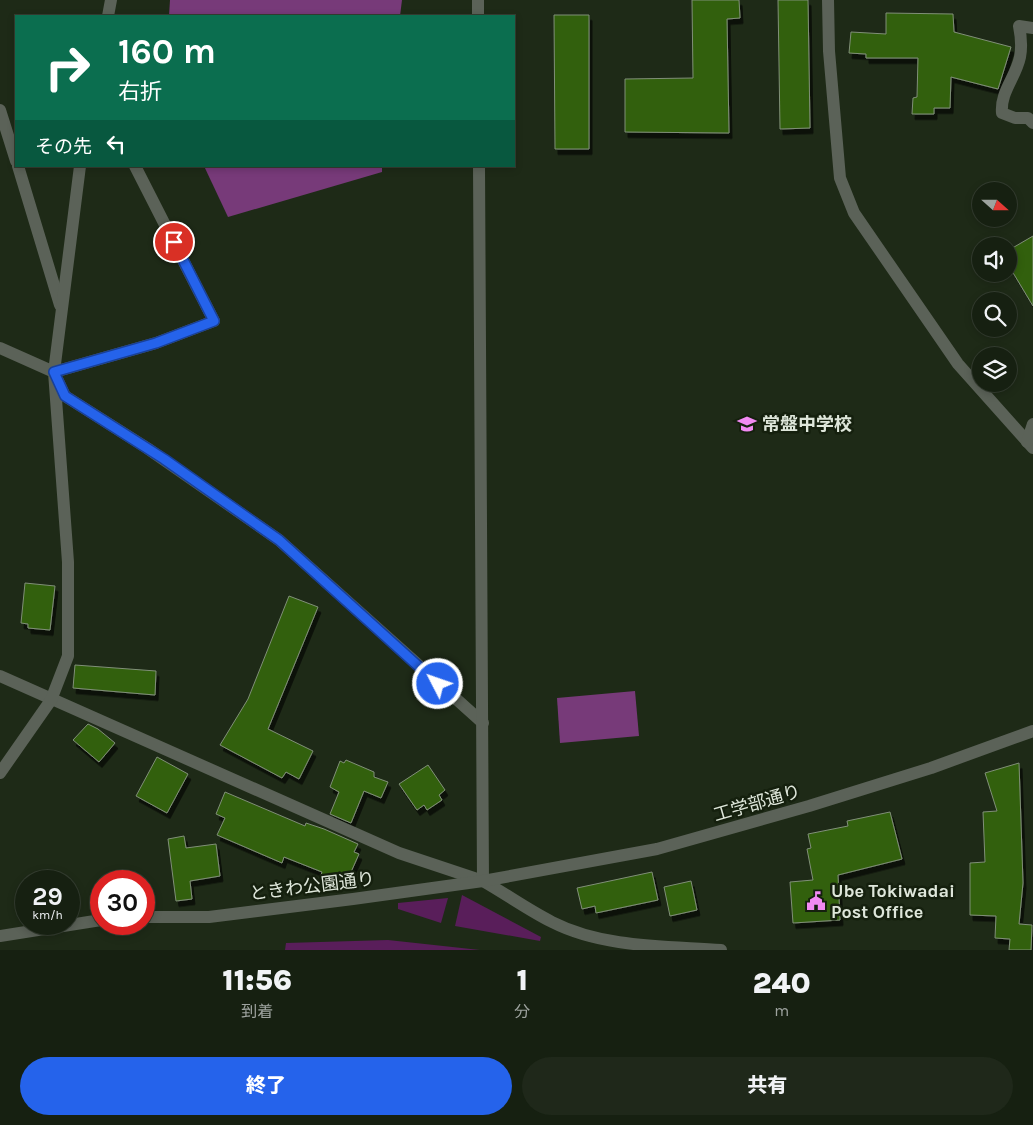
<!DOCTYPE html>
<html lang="ja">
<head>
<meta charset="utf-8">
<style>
  :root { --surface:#162011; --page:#1f281a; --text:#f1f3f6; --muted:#9ea39f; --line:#353e31; --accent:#2563eb }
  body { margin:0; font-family:Karla,"Noto Sans JP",sans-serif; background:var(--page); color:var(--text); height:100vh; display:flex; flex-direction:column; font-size:19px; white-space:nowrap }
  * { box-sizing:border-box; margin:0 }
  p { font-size:16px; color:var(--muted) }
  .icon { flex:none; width:28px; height:28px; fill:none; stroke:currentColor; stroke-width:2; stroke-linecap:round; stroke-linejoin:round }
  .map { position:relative; height:950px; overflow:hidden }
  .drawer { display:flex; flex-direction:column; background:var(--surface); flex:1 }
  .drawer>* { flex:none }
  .guide { position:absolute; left:15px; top:15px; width:500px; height:152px; border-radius:0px; box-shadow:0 2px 8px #0003,0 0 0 1px var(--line); background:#0b6e4f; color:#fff; overflow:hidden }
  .needle { width:32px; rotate:111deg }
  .controls { position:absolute; left:972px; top:182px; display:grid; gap:10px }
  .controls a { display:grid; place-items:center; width:45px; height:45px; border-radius:50%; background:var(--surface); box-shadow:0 2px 8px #0003,0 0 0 1px var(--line); font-size:25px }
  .speed { position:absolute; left:15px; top:870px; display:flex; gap:10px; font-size:25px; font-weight:700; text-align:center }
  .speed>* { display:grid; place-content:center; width:65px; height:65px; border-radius:50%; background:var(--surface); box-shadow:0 2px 8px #0003,0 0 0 1px var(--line); line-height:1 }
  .speed small { font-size:12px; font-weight:400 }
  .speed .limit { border:8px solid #d22; background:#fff; color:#111 }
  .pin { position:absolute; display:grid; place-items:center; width:42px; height:42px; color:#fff; margin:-21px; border:2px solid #fff; border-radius:50%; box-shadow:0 1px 5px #0007 }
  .me { position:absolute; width:55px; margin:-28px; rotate:311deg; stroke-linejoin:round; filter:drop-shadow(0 0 4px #0008) }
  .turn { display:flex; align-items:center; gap:18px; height:105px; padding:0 20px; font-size:22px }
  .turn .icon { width:65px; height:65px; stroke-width:2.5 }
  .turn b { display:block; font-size:35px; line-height:42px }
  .then { display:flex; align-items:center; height:48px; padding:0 20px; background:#0003; gap:10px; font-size:19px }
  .eta { display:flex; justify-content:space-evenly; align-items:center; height:85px; text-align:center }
  .eta b { font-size:30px; font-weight:800; line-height:35px }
  .action { display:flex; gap:10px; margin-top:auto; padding:10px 20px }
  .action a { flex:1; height:58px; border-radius:30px; background:var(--accent); color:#fff; font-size:20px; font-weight:800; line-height:58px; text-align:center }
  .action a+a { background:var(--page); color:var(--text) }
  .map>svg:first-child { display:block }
  .green { fill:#591e5a }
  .water { fill:#773a79 }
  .building { fill:#32610c; stroke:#808f78; filter:url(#shadow) }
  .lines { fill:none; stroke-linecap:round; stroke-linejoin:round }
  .minor { stroke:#5b6258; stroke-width:12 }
  .tertiary { stroke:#5b6258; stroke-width:12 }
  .route-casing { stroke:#184099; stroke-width:12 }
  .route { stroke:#2563eb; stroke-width:9 }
  .labels { text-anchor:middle; stroke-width:5; stroke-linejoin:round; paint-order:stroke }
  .poi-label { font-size:18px; font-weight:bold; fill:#dee6da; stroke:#15200e; text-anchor:start }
  .street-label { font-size:18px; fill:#dee6da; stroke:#15200e }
</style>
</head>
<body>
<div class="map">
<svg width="1033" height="950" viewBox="0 0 1033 950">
  <defs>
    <filter id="shadow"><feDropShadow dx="3" dy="5.5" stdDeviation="0" flood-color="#0009"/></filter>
  </defs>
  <rect width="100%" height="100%" fill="#1e2a17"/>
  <!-- green -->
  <g class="green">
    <polygon points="462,895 541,937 540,941 455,926"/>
    <polygon points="448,898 441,923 398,909 398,903"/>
    <polygon points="388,940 480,950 285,950 286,943"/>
  </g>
  <!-- water -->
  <g class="water">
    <polygon points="170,0 402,0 400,16 169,16"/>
    <polygon points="204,166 382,166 382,172 228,217"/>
    <polygon points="635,691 639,736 560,743 557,698"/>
  </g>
  <!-- building -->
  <g class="building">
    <polygon points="692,0 739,0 740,18 727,19 729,133 625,132 625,79 693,78"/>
    <polygon points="778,0 808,0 810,128 780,129"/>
    <polygon points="886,13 953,14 954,32 1011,47 998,89 951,77 950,108 934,108 934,114 912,114 913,98 917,97 918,58 866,58 866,54 849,53 851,32 886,34"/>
    <polygon points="554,15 589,15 589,149 555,149"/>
    <polygon points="1033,236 1033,306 1009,266 1009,250"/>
    <polygon points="25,583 55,586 50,630 28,628 28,624 21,623"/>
    <polygon points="289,596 318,607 268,729 313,751 299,779 286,772 282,778 220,745 248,699"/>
    <polygon points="75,665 156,671 155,695 73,688"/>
    <polygon points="88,724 98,729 115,743 99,762 73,740"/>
    <polygon points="157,757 188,774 167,813 136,796"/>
    <polygon points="346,760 374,772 374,777 388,782 381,798 364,791 351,823 330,814 339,792 330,787 340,761 344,763"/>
    <polygon points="1019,763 1023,883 1019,924 1032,925 1031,950 1009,950 1010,939 995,938 996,916 970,915 970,863 985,862 983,812 997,811 985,773"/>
    <polygon points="428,765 445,790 439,795 442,800 427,810 424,805 417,810 399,784"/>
    <polygon points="225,792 305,826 306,823 324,829 358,844 354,852 359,854 351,872 337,882 321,875 322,872 284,857 282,863 217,835 225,818 216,814"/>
    <polygon points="890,812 902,859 838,875 840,920 793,923 790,882 813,880 807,849 811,848 808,834 848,826 847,821"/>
    <polygon points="184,836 186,848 216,844 220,876 190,881 192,899 176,901 168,839"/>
    <polygon points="652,872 658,900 596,913 595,906 582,909 577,888"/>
    <polygon points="691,881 697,910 670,916 664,887"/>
  </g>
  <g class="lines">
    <!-- minor -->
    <g class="minor">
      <polyline points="828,0 829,51 840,178 854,213 958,364 1033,448"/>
      <polyline points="108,16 111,0"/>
      <path d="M1033 28 1019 26C1021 36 1022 47 1020 57 1016 77 1000 92 1002 113L1015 118H1028L1033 123"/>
      <polyline points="0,110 16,161"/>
      <polyline points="18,166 60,305"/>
      <polyline points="0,348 54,372 156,343 214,321 135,166"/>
      <polyline points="58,381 65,396 147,448 279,540 483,723"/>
      <polyline points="1027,442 1033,424"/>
      <polyline points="0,676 399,853 483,881"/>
      <polyline points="0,773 51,700 68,656 68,562 54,372 80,166"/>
    </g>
    <!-- tertiary -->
    <g class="tertiary">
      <polyline points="478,0 478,16"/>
      <polyline points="479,166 483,881"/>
      <path d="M483 881C506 894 528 910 552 922 603 948 666 946 721 950"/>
      <polyline points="144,917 209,917 353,899 483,881 657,849 809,806 931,768 1033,731"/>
      <polyline points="0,936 101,920"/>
    </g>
  </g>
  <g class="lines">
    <!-- route casing -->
    <g class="route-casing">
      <polyline id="route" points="174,242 214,321 156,343 54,372 65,396 164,459 279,540 438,684"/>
    </g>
    <!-- route -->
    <use href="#route" class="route"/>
  </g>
  <!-- icons -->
  <defs>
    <g id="school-bare" transform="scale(1.5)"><path d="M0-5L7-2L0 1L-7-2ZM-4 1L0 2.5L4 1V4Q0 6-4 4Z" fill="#f28af3" stroke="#15200e" stroke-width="2.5" paint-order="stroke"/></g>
    <g id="civic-bare" transform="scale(1.5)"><path d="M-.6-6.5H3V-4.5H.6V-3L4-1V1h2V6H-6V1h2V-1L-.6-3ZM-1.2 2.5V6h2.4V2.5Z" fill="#f28af3" stroke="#15200e" stroke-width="2.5" paint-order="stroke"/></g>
  </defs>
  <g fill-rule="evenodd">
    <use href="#school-bare" x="747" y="424"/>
    <use href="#civic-bare" x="816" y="901"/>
  </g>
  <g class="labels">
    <!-- poi labels -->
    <g class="poi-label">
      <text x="762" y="430">常盤中学校</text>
      <text x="831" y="897">Ube Tokiwadai<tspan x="831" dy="21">Post Office</tspan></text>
    </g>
    <!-- street labels -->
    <g class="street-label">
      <text transform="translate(757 803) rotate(-16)" y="6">工学部通り</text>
      <text transform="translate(312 886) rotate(-7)" y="6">ときわ公園通り</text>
    </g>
  </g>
</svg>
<div class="controls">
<a><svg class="needle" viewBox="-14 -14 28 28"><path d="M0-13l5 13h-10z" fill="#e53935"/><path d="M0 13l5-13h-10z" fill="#9ea39f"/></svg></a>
<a><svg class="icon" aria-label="sound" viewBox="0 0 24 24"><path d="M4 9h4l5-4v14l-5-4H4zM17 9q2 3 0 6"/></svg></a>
<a><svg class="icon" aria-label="search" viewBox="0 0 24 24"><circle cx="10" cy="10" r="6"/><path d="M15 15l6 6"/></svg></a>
<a><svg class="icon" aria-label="layers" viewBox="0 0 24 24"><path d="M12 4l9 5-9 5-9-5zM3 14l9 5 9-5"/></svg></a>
</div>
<div class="speed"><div>29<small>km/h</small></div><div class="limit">30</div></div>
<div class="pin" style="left:174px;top:242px;background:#d93025"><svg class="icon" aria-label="arrive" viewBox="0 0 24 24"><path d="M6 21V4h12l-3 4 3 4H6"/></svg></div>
<svg class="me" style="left:438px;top:684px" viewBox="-20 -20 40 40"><circle r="17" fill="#2563eb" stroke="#fff" stroke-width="3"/><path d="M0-11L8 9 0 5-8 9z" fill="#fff"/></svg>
<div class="guide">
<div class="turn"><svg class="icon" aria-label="right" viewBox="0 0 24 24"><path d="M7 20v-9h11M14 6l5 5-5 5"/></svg><div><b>160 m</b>右折</div></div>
<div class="then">その先<svg class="icon" aria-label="left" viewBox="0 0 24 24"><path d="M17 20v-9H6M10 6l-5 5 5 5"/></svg></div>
</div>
</div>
<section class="drawer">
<div class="eta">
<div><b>11:56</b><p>到着</p></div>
<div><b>1</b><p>分</p></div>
<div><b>240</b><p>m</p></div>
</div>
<div class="action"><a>終了</a><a>共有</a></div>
</section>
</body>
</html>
